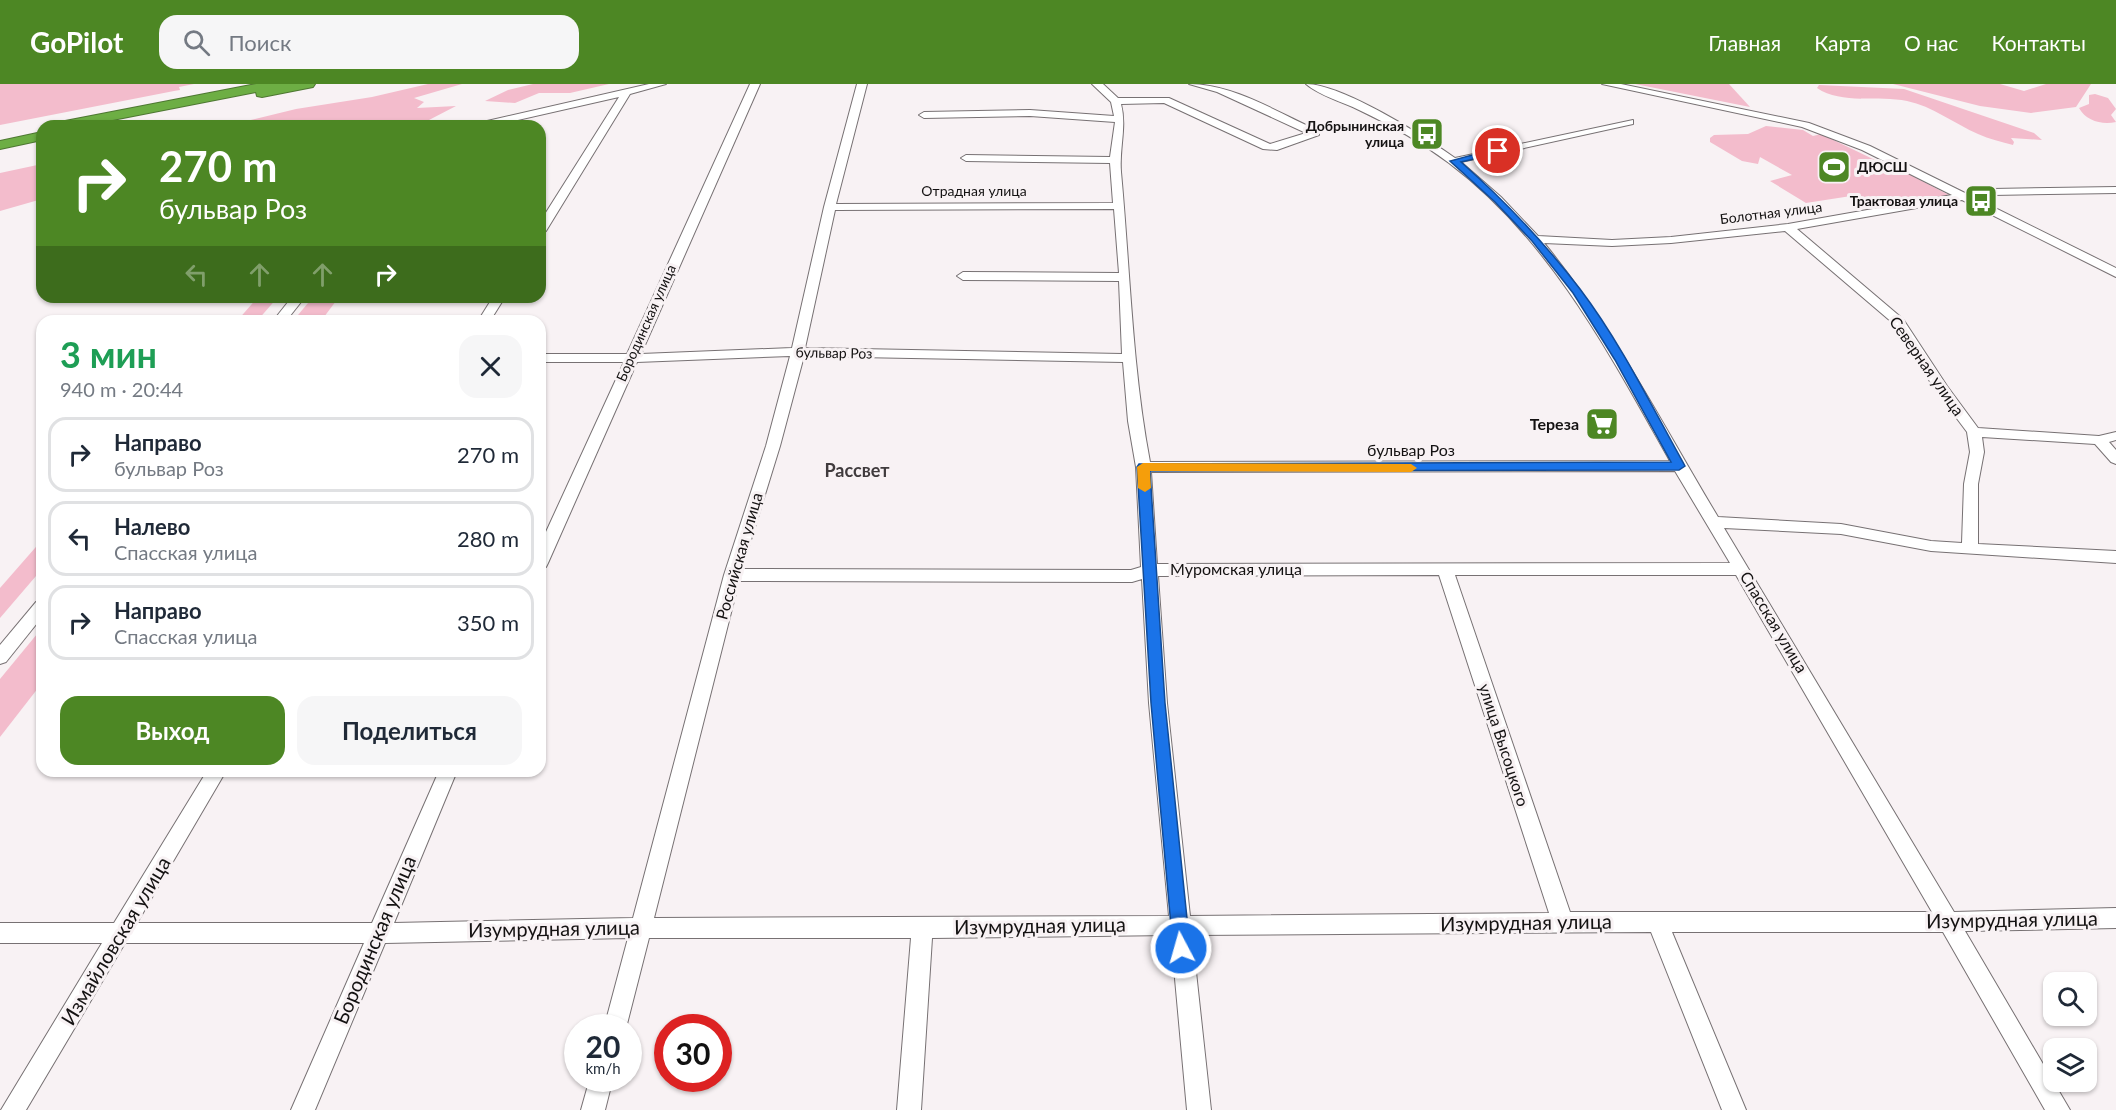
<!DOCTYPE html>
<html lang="ru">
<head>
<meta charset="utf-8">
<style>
  :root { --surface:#fff; --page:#f6f6f7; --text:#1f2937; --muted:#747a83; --line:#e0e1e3; --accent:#4d8724 }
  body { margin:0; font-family:Lato,sans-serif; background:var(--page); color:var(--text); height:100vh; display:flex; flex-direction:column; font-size:22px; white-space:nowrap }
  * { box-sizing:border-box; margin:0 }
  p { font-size:20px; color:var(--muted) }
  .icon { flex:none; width:33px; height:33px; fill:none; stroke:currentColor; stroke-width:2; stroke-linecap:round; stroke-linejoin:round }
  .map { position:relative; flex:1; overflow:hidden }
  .side { position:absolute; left:36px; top:231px; width:510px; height:462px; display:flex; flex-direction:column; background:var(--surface); border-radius:18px; box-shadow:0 2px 4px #0004 }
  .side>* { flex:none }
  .banner { position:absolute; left:36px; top:36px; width:510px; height:183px; border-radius:18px; box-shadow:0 2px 4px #0004; background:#4d8724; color:#fff; overflow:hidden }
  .buttons { position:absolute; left:2043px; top:888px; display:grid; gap:12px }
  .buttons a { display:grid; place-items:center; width:54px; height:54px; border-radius:12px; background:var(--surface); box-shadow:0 2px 4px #0004; font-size:30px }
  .speed { position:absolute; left:564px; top:930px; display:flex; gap:12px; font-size:30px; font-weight:700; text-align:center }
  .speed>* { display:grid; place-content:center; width:78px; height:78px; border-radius:50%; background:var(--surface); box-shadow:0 2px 4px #0004; line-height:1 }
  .speed small { font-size:15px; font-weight:400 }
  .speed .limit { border:9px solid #d22; background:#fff; color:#111 }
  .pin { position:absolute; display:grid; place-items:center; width:51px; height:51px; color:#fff; margin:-26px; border:3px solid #fff; border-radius:50%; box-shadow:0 2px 6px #0007 }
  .me { position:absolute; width:66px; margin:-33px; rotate:354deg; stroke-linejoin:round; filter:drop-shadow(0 0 4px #0008) }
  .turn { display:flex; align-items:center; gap:21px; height:126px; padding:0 24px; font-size:27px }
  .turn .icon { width:78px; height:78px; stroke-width:2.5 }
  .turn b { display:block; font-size:42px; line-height:51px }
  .lanes { display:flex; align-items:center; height:57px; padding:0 24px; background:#0003; justify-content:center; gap:30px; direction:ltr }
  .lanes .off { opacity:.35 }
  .round { display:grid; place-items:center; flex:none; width:63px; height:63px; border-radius:18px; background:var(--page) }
  .headline { display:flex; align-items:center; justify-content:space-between; height:102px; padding:0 24px }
  h1 { font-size:36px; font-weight:700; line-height:45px; color:#1e9e55 }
  .primary-button { display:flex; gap:12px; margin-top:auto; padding:12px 24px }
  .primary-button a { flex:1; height:69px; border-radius:18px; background:var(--accent); color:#fff; font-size:24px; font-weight:700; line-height:69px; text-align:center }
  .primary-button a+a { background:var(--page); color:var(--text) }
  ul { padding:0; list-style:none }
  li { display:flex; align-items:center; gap:18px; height:75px; margin:0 12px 9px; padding:0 12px; border:3px solid var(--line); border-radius:18px }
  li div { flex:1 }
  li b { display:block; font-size:22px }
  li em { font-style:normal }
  header { display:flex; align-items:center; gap:36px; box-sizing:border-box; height:84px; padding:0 30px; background:var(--accent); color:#fff }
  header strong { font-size:28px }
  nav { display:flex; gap:33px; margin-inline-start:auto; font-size:21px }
  .search { width:420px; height:54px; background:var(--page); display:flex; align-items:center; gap:15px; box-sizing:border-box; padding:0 21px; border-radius:18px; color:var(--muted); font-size:22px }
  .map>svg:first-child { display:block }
  .green { fill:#f3bccc }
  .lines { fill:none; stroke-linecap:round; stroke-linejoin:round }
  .minor-casing { stroke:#777173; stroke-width:2 }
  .highway-casing { stroke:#4e7732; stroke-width:2 }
  .minor { fill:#fff; fill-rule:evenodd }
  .highway { fill:#6dae44; fill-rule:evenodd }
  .route { fill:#1a73e8; stroke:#114b97; stroke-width:1.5 }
  .slow { fill:#f59e0b }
  .labels { text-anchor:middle; stroke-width:6; stroke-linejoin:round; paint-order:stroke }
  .far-poi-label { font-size:14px; font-weight:bold; fill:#141212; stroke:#f8f2f4; text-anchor:end }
  .far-street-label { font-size:14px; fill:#141212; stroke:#f8f2f4 }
  .street-label { font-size:16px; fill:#141212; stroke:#f8f2f4 }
  .poi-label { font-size:16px; font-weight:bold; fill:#141212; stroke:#f8f2f4; text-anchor:end }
  .neighbourhood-label { font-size:18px; font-weight:bold; fill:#403b3d; stroke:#f8f2f4 }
  .near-street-label { font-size:20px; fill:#141212; stroke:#f8f2f4 }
</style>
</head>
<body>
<header>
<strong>GoPilot</strong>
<div class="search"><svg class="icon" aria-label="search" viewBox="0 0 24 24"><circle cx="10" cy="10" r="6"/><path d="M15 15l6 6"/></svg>Поиск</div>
<nav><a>Главная</a><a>Карта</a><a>О нас</a><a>Контакты</a></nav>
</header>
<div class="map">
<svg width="2116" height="1026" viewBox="0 0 2116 1026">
  <rect width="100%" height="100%" fill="#f8f2f4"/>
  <!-- green -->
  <g class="green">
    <polygon points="0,0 194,0 179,3 180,6 174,7 0,41"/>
    <polygon points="428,0 462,0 414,14 424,18 417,24 456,22 429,36 384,42 226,42 296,25 372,13"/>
    <polygon points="533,0 609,0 570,9 539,9 515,19 485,17 508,6"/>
    <polygon points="1635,0 1729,0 1750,23"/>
    <polygon points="1893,0 2000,0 2024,7 2046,0 2091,0 2076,23 2031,29 1980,22"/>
    <path d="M1819 1 1904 5 2034 49 2042 56 2011 54 2014 58 2013 61C2002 58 1989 55 1978 50 1955 40 1932 22 1907 17 1879 11 1842 21 1817 4Z"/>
    <path d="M2095 10 2108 14 2116 25 2111 31 2116 38C2102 41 2086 37 2079 24L2089 20V11Z"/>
    <polygon points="1766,42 1803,46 1813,52 1821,50 1875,76 1885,78 1951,112 1875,126 1859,121 1858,116 1851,112 1806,119 1770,97 1792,91 1760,73 1758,80 1742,77 1710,58 1710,54 1714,51 1748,50"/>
    <polygon points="42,80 42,115 0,127 0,89"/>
    <polygon points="258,213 278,213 257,237 237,237"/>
    <polygon points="313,213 339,213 321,237 293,237"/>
    <polygon points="42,456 42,485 0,534 0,504"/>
    <polygon points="42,544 42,599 0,653 0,595"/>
  </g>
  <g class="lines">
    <!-- minor casing -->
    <g class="minor-casing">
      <g id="minor">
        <polygon points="649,0 666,0 630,10 546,147 540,150 540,138 619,13 491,42 473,42 474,40"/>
        <path d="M750 0H760L641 270 792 264 824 123 857 0H867L836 120 1113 119 1110 79 966 77 961 74 966 71 1110 73 1115 38 1030 32 924 34 919 31 924 28 1030 26 1114 32 1111 18 1092 0H1103L1118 14H1169L1270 60 1306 49 1217 8 1189 0C1234 0 1278 29 1319 47V51L1277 66 1263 65 1164 19 1121 20C1127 43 1119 64 1121 88 1130 184 1132 283 1150 378L1670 377C1610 270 1550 155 1449 79 1421 58 1391 41 1359 26 1343 18 1320 12 1306 0 1342 0 1424 52 1455 74L1633 36V40L1461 78 1501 113 1538 152 1612 156 1671 153 1788 140 1952 111 1862 66 1802 43 1602 0H1621L1809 39 1870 62 1965 109 1992 105 2116 103V109L1992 111 1975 114 2116 184V193L1962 116 1797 145 1903 235 1947 302 1978 344 2099 352 2116 348V356L2109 358 2116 366V380L2111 378 2095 360 1982 353 1984 368 1978 400V460L2116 467V479L1931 467 1841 450 1724 444 1954 828 2116 824V844L1965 847 2070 1026H2045L1943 848H1672L1746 1026H1722L1651 848 1192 851 1211 1026H1187L1171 851 932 854 921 1026H897L911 854H649L626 944H604L628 854 385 859 315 1026H291L364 859H125L26 1026H1L102 859H0V839H114L207 687H226L137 839H372L439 687H457L394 839 633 834 724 491 766 362 790 272 637 278 548 479 546 483 540 485V461L624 278H540V270H627ZM1114 125 1119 189 963 188 957 192 963 196 1119 197 1122 270 805 264 835 126ZM1785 147 1894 240 1934 304 1967 348 1970 368 1964 400 1962 459 1931 457 1841 440 1718 433C1662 340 1613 243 1544 159L1612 162 1671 159ZM804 272 1123 278 1128 337 1136 383 1141 483 1131 486 742 485 780 362ZM1675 387 1730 479 1157 480 1151 388ZM1439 491 1549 829 1190 832 1167 619 1158 492ZM1455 491H1736L1932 828H1570ZM1142 495 1149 619 1169 832 654 834 739 497 1132 498Z"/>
        <polygon points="292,213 305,213 286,237 273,237"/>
        <polygon points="493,213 505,213 490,237 478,237"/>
        <polygon points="42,516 42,533 6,578 0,580 0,561 36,518"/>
        <polygon points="590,994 613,994 605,1026 581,1026"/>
      </g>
    </g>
    <!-- highway casing -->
    <g class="highway-casing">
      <g id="highway">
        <polygon points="256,0 315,0 313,3 262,13 257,12 256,8 82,42 53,42 60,38"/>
        <polygon points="42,48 42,56 0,65 0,57"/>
      </g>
    </g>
    <!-- minor -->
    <use href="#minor" class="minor"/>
    <!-- highway -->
    <use href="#highway" class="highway"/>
  </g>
  <!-- route -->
  <path class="route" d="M1498 64 1501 65V69L1461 78C1505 117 1544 158 1580 205 1621 259 1652 323 1685 382L1679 386 1150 387 1165 619 1190 864 1188 869 1181 872 1175 869 1173 864 1151 619 1137 383 1139 380 1671 378 1615 276 1573 209 1532 157 1495 118 1450 77Z"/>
  <!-- slow -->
  <polygon class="slow" points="1143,379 1411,380 1417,384 1411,388 1150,387 1151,404 1145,408 1138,404 1137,383"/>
  <!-- icons -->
  <defs>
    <g id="bus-square" transform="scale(1.725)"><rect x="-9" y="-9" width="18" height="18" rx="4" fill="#4d8724" stroke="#f8f2f4"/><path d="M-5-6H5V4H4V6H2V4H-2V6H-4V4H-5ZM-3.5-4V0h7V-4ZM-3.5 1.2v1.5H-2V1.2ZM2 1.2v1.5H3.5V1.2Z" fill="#fff"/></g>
    <g id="stadium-square" transform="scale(1.725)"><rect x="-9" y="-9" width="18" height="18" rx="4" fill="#4d8724" stroke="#f8f2f4"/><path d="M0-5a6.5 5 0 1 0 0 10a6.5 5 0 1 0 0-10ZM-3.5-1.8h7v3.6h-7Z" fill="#fff"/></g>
    <g id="supermarket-square" transform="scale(1.725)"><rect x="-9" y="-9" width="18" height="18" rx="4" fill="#4d8724" stroke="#f8f2f4"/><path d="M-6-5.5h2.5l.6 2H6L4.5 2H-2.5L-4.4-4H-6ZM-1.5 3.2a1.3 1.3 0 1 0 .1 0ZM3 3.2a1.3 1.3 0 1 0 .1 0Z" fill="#fff"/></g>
  </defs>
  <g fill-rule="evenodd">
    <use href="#bus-square" x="1427" y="50"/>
    <use href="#stadium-square" x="1834" y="83"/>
    <use href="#bus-square" x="1981" y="117"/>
    <use href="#supermarket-square" x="1602" y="340"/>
  </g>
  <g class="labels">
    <!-- far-poi labels -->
    <g class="far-poi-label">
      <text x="1404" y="47">Добрынинская<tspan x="1404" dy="16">улица</tspan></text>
      <text x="1857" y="88" text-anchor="start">ДЮСШ</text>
      <text x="1958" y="122">Трактовая улица</text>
    </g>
    <!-- far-street labels -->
    <g class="far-street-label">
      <text x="974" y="112">Отрадная улица</text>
      <text transform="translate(1771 129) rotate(-7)" y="5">Болотная улица</text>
      <text transform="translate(646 239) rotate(-66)" y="5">Бородинская улица</text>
      <text transform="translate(834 269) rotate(1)" y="5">бульвар Роз</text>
    </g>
    <!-- street labels -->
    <g class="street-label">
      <text transform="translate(1927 282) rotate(55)" y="6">Северная улица</text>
      <text x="1411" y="372">бульвар Роз</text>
      <text transform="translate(739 472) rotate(-74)" y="6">Российская улица</text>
      <text x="1236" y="491">Муромская улица</text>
      <text transform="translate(1774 538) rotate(59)" y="6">Спасская улица</text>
      <text transform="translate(1504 661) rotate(72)" y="6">улица Высоцкого</text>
    </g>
    <!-- poi labels -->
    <g class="poi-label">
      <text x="1579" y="346">Тереза</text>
    </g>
    <!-- neighbourhood labels -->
    <g class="neighbourhood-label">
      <text x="857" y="393">Рассвет</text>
    </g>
    <!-- near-street labels -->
    <g class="near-street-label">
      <text transform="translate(2012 836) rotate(-1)" y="7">Изумрудная улица</text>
      <text transform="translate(1526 839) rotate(-1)" y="7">Изумрудная улица</text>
      <text transform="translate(1040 842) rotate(-1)" y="7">Изумрудная улица</text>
      <text transform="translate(554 845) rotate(-1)" y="7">Изумрудная улица</text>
      <text transform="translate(375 856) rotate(-67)" y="7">Бородинская улица</text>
      <text transform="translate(116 857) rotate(-59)" y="7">Измайловская улица</text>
    </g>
  </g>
</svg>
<div class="buttons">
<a><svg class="icon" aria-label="search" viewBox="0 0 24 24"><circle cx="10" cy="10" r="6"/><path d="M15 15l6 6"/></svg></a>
<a><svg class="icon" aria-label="layers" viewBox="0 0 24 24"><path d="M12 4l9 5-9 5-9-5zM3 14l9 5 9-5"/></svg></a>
</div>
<div class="speed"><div>20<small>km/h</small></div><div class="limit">30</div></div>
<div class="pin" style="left:1498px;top:67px;background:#d93025"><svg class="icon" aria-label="arrive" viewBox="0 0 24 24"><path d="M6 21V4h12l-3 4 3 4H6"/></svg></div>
<svg class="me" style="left:1181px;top:864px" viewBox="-20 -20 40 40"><circle r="17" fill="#1a73e8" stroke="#fff" stroke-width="3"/><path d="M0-11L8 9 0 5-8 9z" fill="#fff"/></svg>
<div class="banner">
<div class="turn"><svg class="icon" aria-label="right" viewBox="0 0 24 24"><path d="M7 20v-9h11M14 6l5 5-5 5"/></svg><div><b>270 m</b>бульвар Роз</div></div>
<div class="lanes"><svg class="icon off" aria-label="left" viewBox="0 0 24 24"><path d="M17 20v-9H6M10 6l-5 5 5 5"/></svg><svg class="icon off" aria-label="ahead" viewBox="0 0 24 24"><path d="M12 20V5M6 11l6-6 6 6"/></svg><svg class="icon off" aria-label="ahead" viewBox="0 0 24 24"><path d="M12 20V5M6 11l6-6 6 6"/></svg><svg class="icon" aria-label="right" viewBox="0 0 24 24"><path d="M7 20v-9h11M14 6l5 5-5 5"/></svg></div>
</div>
<section class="side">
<div class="headline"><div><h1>3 мин</h1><p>940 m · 20:44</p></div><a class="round"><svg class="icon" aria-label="close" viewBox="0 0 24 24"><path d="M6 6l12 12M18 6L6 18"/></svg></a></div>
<ul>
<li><svg class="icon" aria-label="right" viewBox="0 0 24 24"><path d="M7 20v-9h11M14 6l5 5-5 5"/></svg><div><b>Направо</b><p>бульвар Роз</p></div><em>270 m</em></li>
<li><svg class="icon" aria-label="left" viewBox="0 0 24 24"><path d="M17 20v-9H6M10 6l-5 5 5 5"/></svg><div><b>Налево</b><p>Спасская улица</p></div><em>280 m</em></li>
<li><svg class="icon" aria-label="right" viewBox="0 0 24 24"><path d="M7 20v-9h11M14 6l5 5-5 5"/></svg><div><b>Направо</b><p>Спасская улица</p></div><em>350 m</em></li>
</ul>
<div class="primary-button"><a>Выход</a><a>Поделиться</a></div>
</section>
</div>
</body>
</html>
